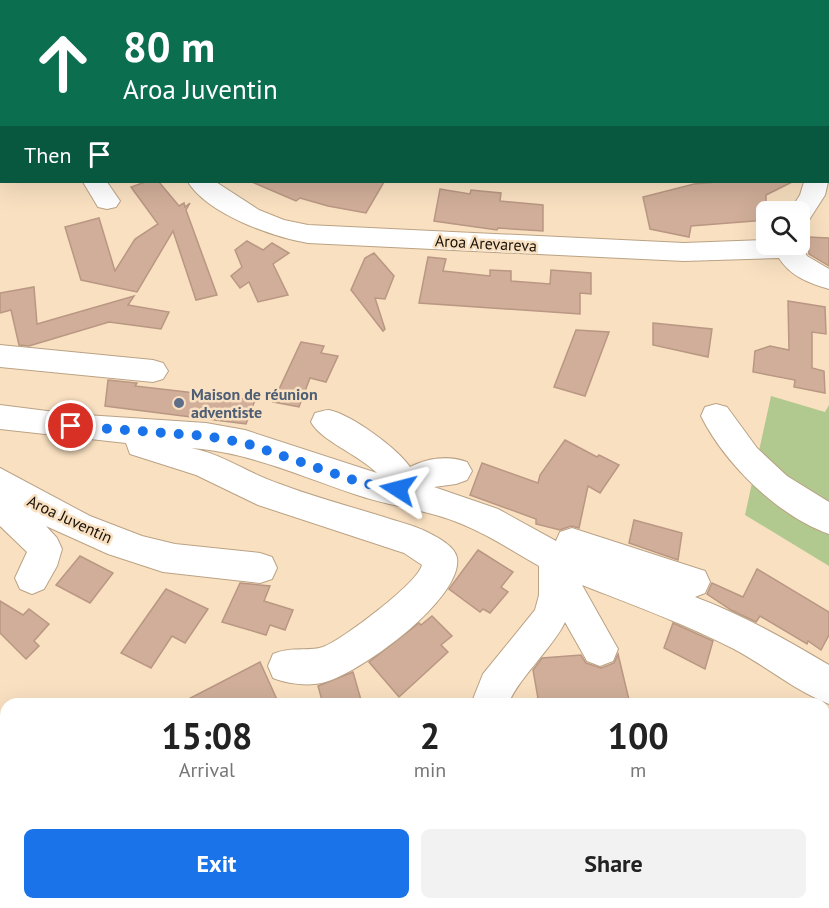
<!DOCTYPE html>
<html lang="en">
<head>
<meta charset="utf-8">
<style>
  :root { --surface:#fff; --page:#f2f2f2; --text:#222; --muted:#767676; --accent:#1a73e8 }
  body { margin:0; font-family:"PT Sans",sans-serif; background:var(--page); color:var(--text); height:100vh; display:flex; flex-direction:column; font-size:22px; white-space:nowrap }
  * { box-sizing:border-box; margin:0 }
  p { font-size:20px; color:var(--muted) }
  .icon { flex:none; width:33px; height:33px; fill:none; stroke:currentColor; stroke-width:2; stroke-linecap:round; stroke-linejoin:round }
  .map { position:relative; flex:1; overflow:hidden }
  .panel { position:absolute; left:0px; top:698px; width:830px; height:212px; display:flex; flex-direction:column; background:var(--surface); border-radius:18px 18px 0 0; box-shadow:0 6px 24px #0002 }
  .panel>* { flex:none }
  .hud { position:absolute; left:0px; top:0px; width:830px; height:183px; box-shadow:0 6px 24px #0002; background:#0b6e4f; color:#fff; overflow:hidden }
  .controls { position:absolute; left:756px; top:201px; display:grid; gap:12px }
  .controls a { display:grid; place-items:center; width:54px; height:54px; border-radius:9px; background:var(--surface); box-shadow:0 6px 24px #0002; font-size:30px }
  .pin { position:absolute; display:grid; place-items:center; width:51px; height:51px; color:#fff; margin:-26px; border:3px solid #fff; border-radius:50%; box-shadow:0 2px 6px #0007 }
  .me { position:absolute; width:66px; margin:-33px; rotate:279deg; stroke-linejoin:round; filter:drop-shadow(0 0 4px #0008) }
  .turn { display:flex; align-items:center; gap:21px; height:126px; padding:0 24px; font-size:27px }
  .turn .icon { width:78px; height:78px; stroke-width:2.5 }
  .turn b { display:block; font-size:42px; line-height:51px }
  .then { display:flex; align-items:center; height:57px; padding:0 24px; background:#0003; gap:12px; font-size:22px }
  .eta { display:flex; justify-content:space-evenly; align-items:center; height:102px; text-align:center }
  .eta b { font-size:36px; font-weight:700; line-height:42px }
  .button { display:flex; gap:12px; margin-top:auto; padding:12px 24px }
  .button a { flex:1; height:69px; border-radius:9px; background:var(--accent); color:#fff; font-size:24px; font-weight:700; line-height:69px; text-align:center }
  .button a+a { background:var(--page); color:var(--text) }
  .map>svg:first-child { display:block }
  .green { fill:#b1c98f }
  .building { fill:#d0ae99; stroke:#b99783; stroke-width:1.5 }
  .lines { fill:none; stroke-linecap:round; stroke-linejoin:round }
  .minor-casing { stroke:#baa284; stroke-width:2 }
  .minor { fill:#fff; fill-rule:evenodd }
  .route { stroke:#1a73e8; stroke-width:10; stroke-dasharray:0 18 }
  .service-dot { fill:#5c6f8a; stroke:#f9e0c1; stroke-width:2 }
  .labels { text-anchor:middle; stroke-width:5; stroke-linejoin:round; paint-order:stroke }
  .street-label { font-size:16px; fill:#191106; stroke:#f9e0c1 }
  .service-label { font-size:16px; font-weight:bold; fill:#4e5e75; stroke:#f9e0c1; text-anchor:start }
</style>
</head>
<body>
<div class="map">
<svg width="829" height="908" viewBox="0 0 829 908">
  <rect width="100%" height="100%" fill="#f9e0c1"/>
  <!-- green -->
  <g class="green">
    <polygon points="771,396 825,412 829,405 829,566 745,515"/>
    <polygon points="0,735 6,752 6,903 253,903 271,908 0,908"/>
  </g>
  <!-- building -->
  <g class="building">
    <polygon points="145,182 159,182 179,206 184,203 185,207 190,203 186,210 217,295 196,300 173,231 137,292 81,280 65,227 99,218 115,271 135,239 158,224 131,187"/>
    <polygon points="252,182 384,182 366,213 328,206 300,198 296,201"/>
    <polygon points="717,182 792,182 766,195 766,220 691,226 689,237 650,229 643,197 694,184"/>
    <polygon points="440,189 470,194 471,190 501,193 500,201 543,205 543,231 498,228 497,230 434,221"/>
    <polygon points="808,237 829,238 829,266 809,254"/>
    <polygon points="247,241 263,250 272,243 289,253 273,264 288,295 258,302 249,282 240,288 231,276 242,267 235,250"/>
    <polygon points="374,253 394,276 385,299 375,298 385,329 383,331 351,290 365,258"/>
    <polygon points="428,257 446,259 443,271 490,276 490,270 511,271 511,281 550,284 551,270 591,273 591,294 580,293 580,314 419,303"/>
    <polygon points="34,287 37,324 134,296 128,305 169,312 161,329 109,322 29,346 19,345 11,310 0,313 0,293"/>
    <polygon points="788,301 825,307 826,334 812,332 812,368 824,371 825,393 794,387 795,380 753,372 755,351 770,346 789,350"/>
    <polygon points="653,323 712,329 708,357 653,345"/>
    <polygon points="576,330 609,332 585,396 554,387"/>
    <polygon points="301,342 324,346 321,353 338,356 326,382 310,378 299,407 273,402"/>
    <polygon points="108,380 137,383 135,386 255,400 246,424 105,406"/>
    <polygon points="565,440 597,457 599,455 619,465 600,493 588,486 579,528 571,526 560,530 536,524 536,519 470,495 482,463 538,483 540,475"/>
    <polygon points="634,520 682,533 678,560 629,543"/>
    <polygon points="478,550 513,572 501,587 508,592 490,613 483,609 480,612 449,589"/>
    <polygon points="80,556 113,573 90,603 56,585"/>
    <polygon points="757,569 829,612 829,635 821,650 808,641 807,644 760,616 756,622 731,610 707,594 712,583 743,597"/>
    <polygon points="240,583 270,586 264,601 293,610 285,630 270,625 266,635 222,622"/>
    <polygon points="166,589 208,609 185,643 172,636 151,668 121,653"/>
    <polygon points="0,601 23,615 29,609 49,624 34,641 39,646 26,659 0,633"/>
    <polygon points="432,616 452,636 441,645 448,652 399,697 369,662 419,623 421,625"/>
    <polygon points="673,623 713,641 705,669 664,648"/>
    <polygon points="618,654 630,704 539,704 533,670 542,658 581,655 586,663 601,668 614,663"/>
    <polygon points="260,662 279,704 179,704"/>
    <polygon points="353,672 361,700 349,704 323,704 318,686"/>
  </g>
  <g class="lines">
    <!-- minor casing -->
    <g class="minor-casing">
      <g id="minor">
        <polygon points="355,0 378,0 379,2 356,2"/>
        <rect x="636" y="0" width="20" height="2"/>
        <polygon points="705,0 732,0 704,2"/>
        <rect x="0" y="52" width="2" height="14"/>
        <polygon points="828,181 828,182 825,195 809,220 800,223 800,212 789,212 800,195 804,182"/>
        <polygon points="83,182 107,182 120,201 116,207 107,209 98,207"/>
        <path d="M188 182H216L259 210 284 220 308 225 684 243 766 240V244L800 243 807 256 829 269V289C809 283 790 276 779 258L684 261 308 243C272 237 208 214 188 182Z"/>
        <polygon points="0,345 153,360 163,363 168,371 163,379 153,382 0,367"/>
        <path d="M716 404 727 407 757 448 787 476 829 502V534C778 516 725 464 701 416L705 407Z"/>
        <path d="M0 405 71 414 206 423 245 430 377 473C359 455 320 440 311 422L315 413C320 412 324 410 329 410 352 415 397 448 410 467 427 458 449 455 467 462L472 471 467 480 456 484 434 487 498 509 556 541 560 532 572 528 705 571 710 582 705 593 695 597C743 615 785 639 829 665V704C795 691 766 666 734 649 685 624 633 605 582 585L618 649 613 661 600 666 587 661 565 622C555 645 512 686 509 704H471L483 674 535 610 539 595V566C511 550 484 532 454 521 423 509 389 506 357 495 303 477 249 452 191 448 223 454 249 474 280 484 314 497 349 506 384 517 398 522 414 525 427 532 437 537 455 546 457 558 463 599 358 675 322 683 307 686 288 684 273 678L268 666 273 654C292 646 307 652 323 647 342 640 418 583 422 565L404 553 258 505 196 475 130 454 126 443 0 429Z"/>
        <polygon points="0,468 90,516 142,536 175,544 260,553 272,557 277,568 272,579 260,583 163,572 108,554 46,526 57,538 62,549 57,566 44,589 32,594 20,589 15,578 27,552 0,526"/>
      </g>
    </g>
    <!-- minor -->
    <use href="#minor" class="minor"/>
  </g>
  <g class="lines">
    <!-- route -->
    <polyline class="route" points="71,426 206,436 245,443 362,483 398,489"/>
  </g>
  <!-- markers -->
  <circle class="service-dot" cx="179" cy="403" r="6"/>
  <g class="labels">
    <!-- street labels -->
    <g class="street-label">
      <text transform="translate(486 243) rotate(3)" y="6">Aroa Arevareva</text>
      <text transform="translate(70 519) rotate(25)" y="6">Aroa Juventin</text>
    </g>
    <!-- service labels -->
    <g class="service-label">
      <text x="191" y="400">Maison de réunion<tspan x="191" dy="18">adventiste</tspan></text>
    </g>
  </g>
</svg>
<div class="controls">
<a><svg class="icon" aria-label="search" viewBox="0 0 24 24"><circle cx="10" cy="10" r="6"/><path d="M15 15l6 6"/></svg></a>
</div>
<div class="pin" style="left:71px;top:426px;background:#d93025"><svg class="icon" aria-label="arrive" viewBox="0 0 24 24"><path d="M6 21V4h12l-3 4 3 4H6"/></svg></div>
<svg class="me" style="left:398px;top:489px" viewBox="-20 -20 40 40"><path d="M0-17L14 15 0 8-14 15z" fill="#1a73e8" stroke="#fff" stroke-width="4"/></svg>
<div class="hud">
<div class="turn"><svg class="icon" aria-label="ahead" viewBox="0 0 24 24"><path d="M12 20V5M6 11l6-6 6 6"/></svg><div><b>80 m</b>Aroa Juventin</div></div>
<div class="then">Then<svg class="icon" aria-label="arrive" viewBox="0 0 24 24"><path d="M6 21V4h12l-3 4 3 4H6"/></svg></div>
</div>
<section class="panel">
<div class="eta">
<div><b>15:08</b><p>Arrival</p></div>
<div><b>2</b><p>min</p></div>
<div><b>100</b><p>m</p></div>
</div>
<div class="button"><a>Exit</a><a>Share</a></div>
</section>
</div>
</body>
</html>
